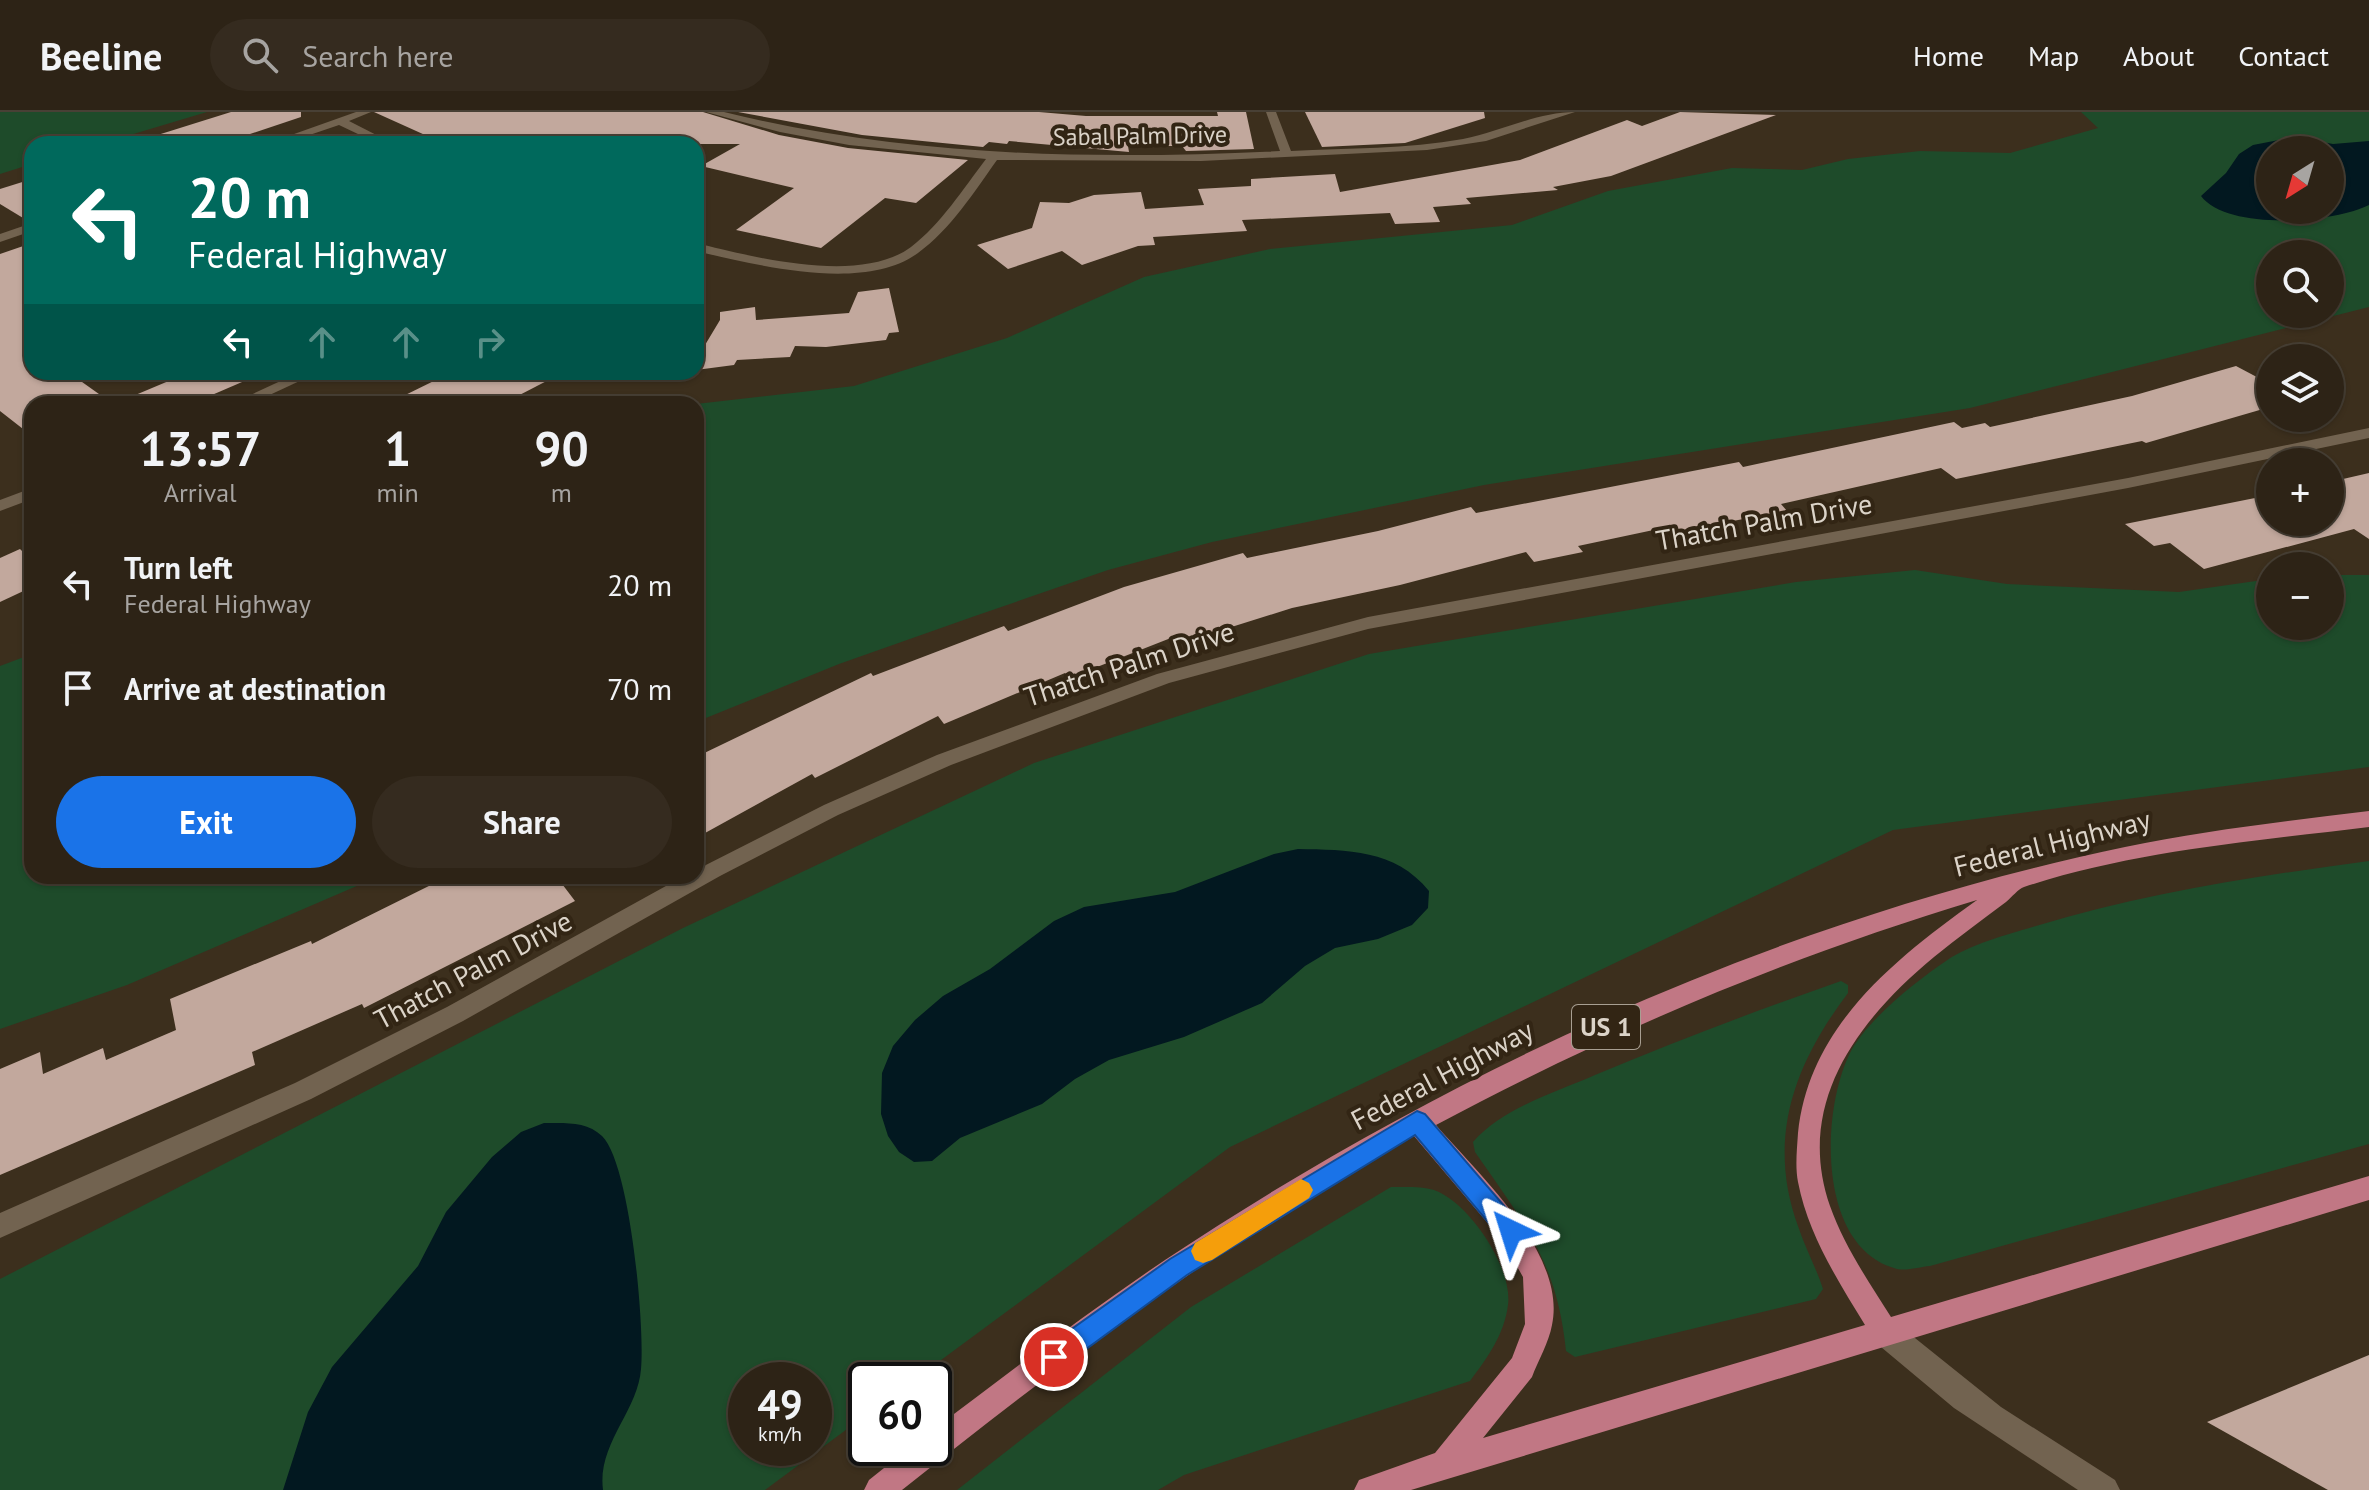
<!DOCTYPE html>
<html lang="en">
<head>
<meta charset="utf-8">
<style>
  :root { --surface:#2d2316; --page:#352b1f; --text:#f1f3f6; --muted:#a7a4a1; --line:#484035; --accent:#1a73e8 }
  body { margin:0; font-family:"PT Sans",sans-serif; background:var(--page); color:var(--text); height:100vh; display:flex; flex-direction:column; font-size:30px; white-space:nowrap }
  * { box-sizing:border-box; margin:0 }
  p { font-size:26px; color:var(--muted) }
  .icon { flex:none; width:44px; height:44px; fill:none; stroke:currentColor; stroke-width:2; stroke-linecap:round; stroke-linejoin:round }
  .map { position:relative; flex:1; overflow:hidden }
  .side { position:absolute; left:24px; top:284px; width:680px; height:488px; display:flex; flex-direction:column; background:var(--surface); border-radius:24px; box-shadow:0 2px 6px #0004,0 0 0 2px var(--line) }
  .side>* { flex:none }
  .banner { position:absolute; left:24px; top:24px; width:680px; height:244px; border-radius:24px; box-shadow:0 2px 6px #0004,0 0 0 2px var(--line); background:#00695c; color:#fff; overflow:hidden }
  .needle { width:52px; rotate:217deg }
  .fabs { position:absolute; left:2256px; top:24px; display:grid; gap:16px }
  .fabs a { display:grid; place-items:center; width:88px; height:88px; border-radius:50%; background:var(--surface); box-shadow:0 2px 6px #0004,0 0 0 2px var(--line); font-size:40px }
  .speed { position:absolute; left:728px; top:1250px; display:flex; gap:16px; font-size:40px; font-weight:700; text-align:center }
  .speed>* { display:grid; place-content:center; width:104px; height:104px; border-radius:50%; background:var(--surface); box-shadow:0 2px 6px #0004,0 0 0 2px var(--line); line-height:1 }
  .speed small { font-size:20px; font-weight:400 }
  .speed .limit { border:4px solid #111; border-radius:12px; background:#fff; color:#111 }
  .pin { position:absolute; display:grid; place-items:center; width:68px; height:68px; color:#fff; margin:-34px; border:4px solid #fff; border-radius:50%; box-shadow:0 2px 8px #0007 }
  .me { position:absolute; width:88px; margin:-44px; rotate:319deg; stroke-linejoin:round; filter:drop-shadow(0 0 6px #0008) }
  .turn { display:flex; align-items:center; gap:28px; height:168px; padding:0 32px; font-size:36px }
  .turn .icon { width:104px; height:104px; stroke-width:2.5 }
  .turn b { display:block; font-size:56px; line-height:68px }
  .lanes { display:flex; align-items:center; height:76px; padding:0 32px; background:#0003; justify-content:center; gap:40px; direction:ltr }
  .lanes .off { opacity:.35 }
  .eta { display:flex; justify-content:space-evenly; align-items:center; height:136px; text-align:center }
  .eta b { font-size:48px; font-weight:800; line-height:56px }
  .button { display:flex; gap:16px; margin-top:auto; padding:16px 32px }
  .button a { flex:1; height:92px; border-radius:48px; background:var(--accent); color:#fff; font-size:32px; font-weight:800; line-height:92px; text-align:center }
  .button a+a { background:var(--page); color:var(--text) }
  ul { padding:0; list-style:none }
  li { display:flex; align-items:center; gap:24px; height:104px; padding:0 32px }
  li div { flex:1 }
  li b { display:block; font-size:30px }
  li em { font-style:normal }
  header { display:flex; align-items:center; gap:48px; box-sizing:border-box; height:112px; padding:0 40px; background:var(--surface); border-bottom:2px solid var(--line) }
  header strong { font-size:38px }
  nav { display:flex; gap:44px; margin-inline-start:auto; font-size:28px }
  .search { width:560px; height:72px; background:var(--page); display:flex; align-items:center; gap:20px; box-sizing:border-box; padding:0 28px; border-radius:44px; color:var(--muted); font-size:30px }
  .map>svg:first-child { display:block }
  .green { fill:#1e4b2a; fill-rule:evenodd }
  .water { fill:#021820; fill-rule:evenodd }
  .building { fill:#c2a89d }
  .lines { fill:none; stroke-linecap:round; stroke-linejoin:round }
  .minor { fill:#726350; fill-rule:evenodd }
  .major { fill:#c17784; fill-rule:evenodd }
  .route { fill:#1a73e8; stroke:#114b97; stroke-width:2 }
  .slow { fill:#f59e0b }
  .labels { text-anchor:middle; stroke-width:8; stroke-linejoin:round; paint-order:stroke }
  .far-street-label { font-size:24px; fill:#dbd3c8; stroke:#322514 }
  .shield { fill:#322514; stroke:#a89f92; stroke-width:2 }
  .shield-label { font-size:26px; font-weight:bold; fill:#dbd3c8 }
  .street-label { font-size:28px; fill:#dbd3c8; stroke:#322514 }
</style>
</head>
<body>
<header>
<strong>Beeline</strong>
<div class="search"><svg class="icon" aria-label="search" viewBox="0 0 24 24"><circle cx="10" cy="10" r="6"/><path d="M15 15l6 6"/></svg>Search here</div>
<nav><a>Home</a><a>Map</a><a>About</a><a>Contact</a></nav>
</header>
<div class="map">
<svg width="2369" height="1378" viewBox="0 0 2369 1378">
  <rect width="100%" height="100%" fill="#3c2f1d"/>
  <!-- green -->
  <g class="green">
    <polygon points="0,0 207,0 100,32 32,32 32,52 0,62"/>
    <path d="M2081 0H2369V195L1970 296 1484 373 1212 430 1108 458 975 504 839 552 696 610V292L854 274 1007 226 1144 165 1270 137 1512 113 1608 79 1732 56 1802 58 1848 47 1920 39 2010 41 2098 16ZM2270 38H2330V98H2270ZM2270 142H2330V202H2270Z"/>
    <path d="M1915 458 2007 472 2179 480 2270 467V514H2330V463H2369V655L1893 718 1230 1035 914 1268H866V1303L765 1378H0V1167L683 816 1034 651 1369 542 1796 470ZM746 1268H814V1336H746Z"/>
    <polygon points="32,542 32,764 380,764 127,873 0,917 0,554"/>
    <path d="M2369 749V1032L1930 1154C1919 1155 1904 1160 1894 1156 1817 1133 1821 999 1850 941 1866 909 1916 869 1946 849 1971 832 2007 823 2036 814 2145 781 2256 764 2369 749Z"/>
    <path d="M1841 869 1848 873V881C1795 951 1766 1026 1798 1114 1805 1136 1816 1155 1823 1177L1816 1187 1575 1245 1566 1239C1557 1149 1524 1111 1475 1040L1473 1030C1503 996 1554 981 1595 963 1676 929 1758 898 1841 869Z"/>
    <path d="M1391 1075C1404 1075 1422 1074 1434 1078 1469 1090 1513 1156 1508 1193 1504 1223 1488 1245 1470 1269L1184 1363 1158 1378H957L1191 1195Z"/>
  </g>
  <!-- water -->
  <g class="water">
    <path d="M2295 25 2333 32 2369 29V93C2334 111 2227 119 2201 84L2226 61 2239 42 2253 33ZM2270 38H2330V98H2270Z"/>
    <path d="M1298 737C1347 738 1395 737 1429 779L1428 796 1412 813 1378 827 1335 836 1305 854 1262 891 1184 925 1109 948 1075 967 1042 992 960 1026 932 1049 914 1050 899 1040 888 1024 881 1002 882 961 893 934 915 908 943 884 990 857 1054 809 1084 795 1175 780 1274 742Z"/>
    <path d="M544 1011C564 1011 587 1009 602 1024 630 1051 645 1214 641 1257 638 1299 597 1332 603 1378H283L308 1300 332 1255 418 1154 446 1100 492 1045 521 1020Z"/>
  </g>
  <!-- building -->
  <g class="building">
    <polygon points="231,0 301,0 301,5 220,32 149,32 148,26"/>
    <polygon points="374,0 703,0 779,23 848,36 968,48 916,91 885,86 821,136 736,118 794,76 701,54 740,32 445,32"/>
    <polygon points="738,0 1039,0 1086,4 1218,4 1217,0 1246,0 1254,37 1186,39 1182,34 1128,34 1129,40 1009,29 1007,32 989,30 983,35 862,23"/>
    <polygon points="1305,0 1484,0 1485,6 1405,31 1322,35"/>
    <polygon points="1680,0 1776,3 1611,64 1553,75 1558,78 1466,86 1471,92 1433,95 1440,110 1395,112 1390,101 1242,108 1247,119 1153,125 1155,133 1138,134 1082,153 1062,139 1008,157 977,133 1032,116 1040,90 1069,91 1094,83 1141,80 1145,97 1204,93 1198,77 1251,74 1251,67 1335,62 1340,80 1520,48 1627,8 1642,14"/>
    <polygon points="32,67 32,108 28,109 0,92 0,77"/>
    <polygon points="32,131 32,260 68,260 113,292 32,292 32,324 0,299 0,142"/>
    <polygon points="889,176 899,220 889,221 886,228 826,235 795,234 790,245 737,248 734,253 696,258 696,248 720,208 720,200 755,195 756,208 849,201 858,180"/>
    <polygon points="2236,254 2270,272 2270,295 2146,331 2142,329 1956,367 1941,356 1781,392 1787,399 1668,421 1663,416 1578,434 1583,440 1534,450 1526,440 1400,473 1292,496 1187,529 1181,522 1069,566 1065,561 944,612 938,604 815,666 812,662 696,726 696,645 871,561 873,564 1004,514 1008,519 1124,475 1243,441 1247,446 1378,419 1471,395 1476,401 1739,350 1743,355 1954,310 1962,316 1985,311 1990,315 2132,284"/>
    <polygon points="190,260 265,260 191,292 114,292"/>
    <polygon points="452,260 564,260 502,292 387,292"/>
    <polygon points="2369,361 2369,427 2354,417 2204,457 2170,431 2154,434 2125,412 2270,383 2270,410 2330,410 2330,370"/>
    <polygon points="20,437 32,449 32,475 0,490 0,446"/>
    <polygon points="449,764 556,764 575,789 364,896 362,892 252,940 255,953 0,1063 0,957 40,940 43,962 103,936 106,948 176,918 170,887 311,829 312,832"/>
    <polygon points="2369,1243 2369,1378 2328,1378 2207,1310"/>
  </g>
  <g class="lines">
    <!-- minor -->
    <g class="minor">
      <polygon points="356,0 371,0 349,9 394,32 379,32 339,13 283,32 266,32"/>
      <path d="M706 0H724C907 45 1093 48 1280 39L1266 0H1276L1291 39C1348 36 1407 37 1463 27 1500 20 1537 0 1575 0L1486 29 1427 38 1201 49 997 48C974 80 951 117 918 141 864 181 756 153 696 139V131C753 145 860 173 911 135 941 112 963 77 986 47L849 33 780 20Z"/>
      <polygon points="32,111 32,119 0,130 0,122"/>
      <polygon points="300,260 319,260 250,292 231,292"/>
      <polygon points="2369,316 2369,326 2128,376 1368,517 1169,571 951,653 838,703 720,764 463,909 311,987 0,1126 0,1101 295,971 447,895 684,764 696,764 696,758 824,693 937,643 1157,562 1368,505 2128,366"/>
      <polygon points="32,376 32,387 0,399 0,388"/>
      <polygon points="1885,1206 1895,1210 2001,1295 2115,1368 2120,1378 2078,1378 1954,1296 1875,1230 1871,1220 1875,1210"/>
    </g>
    <!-- major -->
    <path class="major" d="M2369 699V715C2256 729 2133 739 2024 775 2018 777 2012 785 2006 790 1982 808 1957 826 1934 845 1859 907 1794 991 1830 1094 1844 1134 1869 1170 1891 1205L2369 1064V1088L1411 1378H1354L1359 1368 1435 1341 1512 1246 1525 1212 1523 1165 1502 1128 1414 1024C1232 1122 1064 1249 902 1378H864L869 1368 909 1336H934V1317C1010 1260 1086 1201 1165 1148 1455 955 1782 807 2125 735 2205 718 2287 709 2369 699ZM1977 788C1895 847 1809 914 1798 1021 1797 1037 1795 1055 1798 1070 1808 1122 1838 1169 1865 1213L1483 1326 1532 1265C1538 1249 1549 1230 1552 1213 1567 1142 1478 1062 1436 1013 1610 920 1788 845 1977 788Z"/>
  </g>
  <!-- route -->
  <polygon class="route" points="1417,999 1425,1002 1519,1111 1523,1119 1519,1127 1511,1130 1502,1127 1415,1023 1187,1163 1063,1254 1054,1257 1045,1254 1041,1245 1045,1236 1170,1147"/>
  <!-- slow -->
  <polygon class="slow" points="1301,1067 1309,1071 1313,1078 1309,1086 1212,1148 1203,1151 1195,1148 1191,1139 1195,1131"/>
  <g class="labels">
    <!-- far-street labels -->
    <g class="far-street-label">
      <text transform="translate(1140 24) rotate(-1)" y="8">Sabal Palm Drive</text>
    </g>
    <!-- shield labels -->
    <rect class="shield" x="1572" y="893" width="68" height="44" rx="6"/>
    <g class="shield-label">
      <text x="1606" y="924">US 1</text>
    </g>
    <!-- street labels -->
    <g class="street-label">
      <text transform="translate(1764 410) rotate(-10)" y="10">Thatch Palm Drive</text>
      <text transform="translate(1129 552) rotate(-18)" y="10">Thatch Palm Drive</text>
      <text transform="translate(2052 731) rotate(-14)" y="10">Federal Highway</text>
      <text transform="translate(473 858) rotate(-28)" y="10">Thatch Palm Drive</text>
      <text transform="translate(1442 963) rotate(-28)" y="10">Federal Highway</text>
    </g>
  </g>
</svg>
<div class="fabs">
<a><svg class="needle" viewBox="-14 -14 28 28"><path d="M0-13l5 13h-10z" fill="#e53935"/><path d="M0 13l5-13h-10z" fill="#a7a4a1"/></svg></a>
<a><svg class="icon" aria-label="search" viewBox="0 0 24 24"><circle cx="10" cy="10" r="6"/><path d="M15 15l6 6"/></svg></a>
<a><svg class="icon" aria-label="layers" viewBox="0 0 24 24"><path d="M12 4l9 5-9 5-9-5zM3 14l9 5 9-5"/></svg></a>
<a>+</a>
<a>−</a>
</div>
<div class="speed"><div>49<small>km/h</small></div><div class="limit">60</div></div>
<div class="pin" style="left:1054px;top:1245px;background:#d93025"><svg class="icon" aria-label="arrive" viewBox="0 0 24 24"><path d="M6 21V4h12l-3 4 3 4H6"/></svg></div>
<svg class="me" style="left:1511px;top:1119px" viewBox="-20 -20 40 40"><path d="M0-17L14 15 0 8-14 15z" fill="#1a73e8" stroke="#fff" stroke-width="4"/></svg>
<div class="banner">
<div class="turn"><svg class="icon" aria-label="left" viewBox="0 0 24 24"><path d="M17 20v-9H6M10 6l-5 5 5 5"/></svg><div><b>20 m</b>Federal Highway</div></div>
<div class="lanes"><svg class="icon" aria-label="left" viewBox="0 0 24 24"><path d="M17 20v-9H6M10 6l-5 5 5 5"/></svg><svg class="icon off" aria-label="ahead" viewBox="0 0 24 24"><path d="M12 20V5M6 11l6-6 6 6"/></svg><svg class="icon off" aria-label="ahead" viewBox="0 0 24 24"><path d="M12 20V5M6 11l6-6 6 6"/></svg><svg class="icon off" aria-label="right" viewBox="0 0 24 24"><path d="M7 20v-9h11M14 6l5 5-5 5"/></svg></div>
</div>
<section class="side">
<div class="eta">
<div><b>13:57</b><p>Arrival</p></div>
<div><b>1</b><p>min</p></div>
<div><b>90</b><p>m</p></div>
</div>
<ul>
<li><svg class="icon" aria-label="left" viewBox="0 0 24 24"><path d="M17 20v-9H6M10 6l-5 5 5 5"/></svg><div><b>Turn left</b><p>Federal Highway</p></div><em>20 m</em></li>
<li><svg class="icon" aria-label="arrive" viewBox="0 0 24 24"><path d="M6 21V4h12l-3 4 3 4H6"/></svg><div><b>Arrive at destination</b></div><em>70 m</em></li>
</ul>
<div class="button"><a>Exit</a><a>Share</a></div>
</section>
</div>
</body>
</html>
